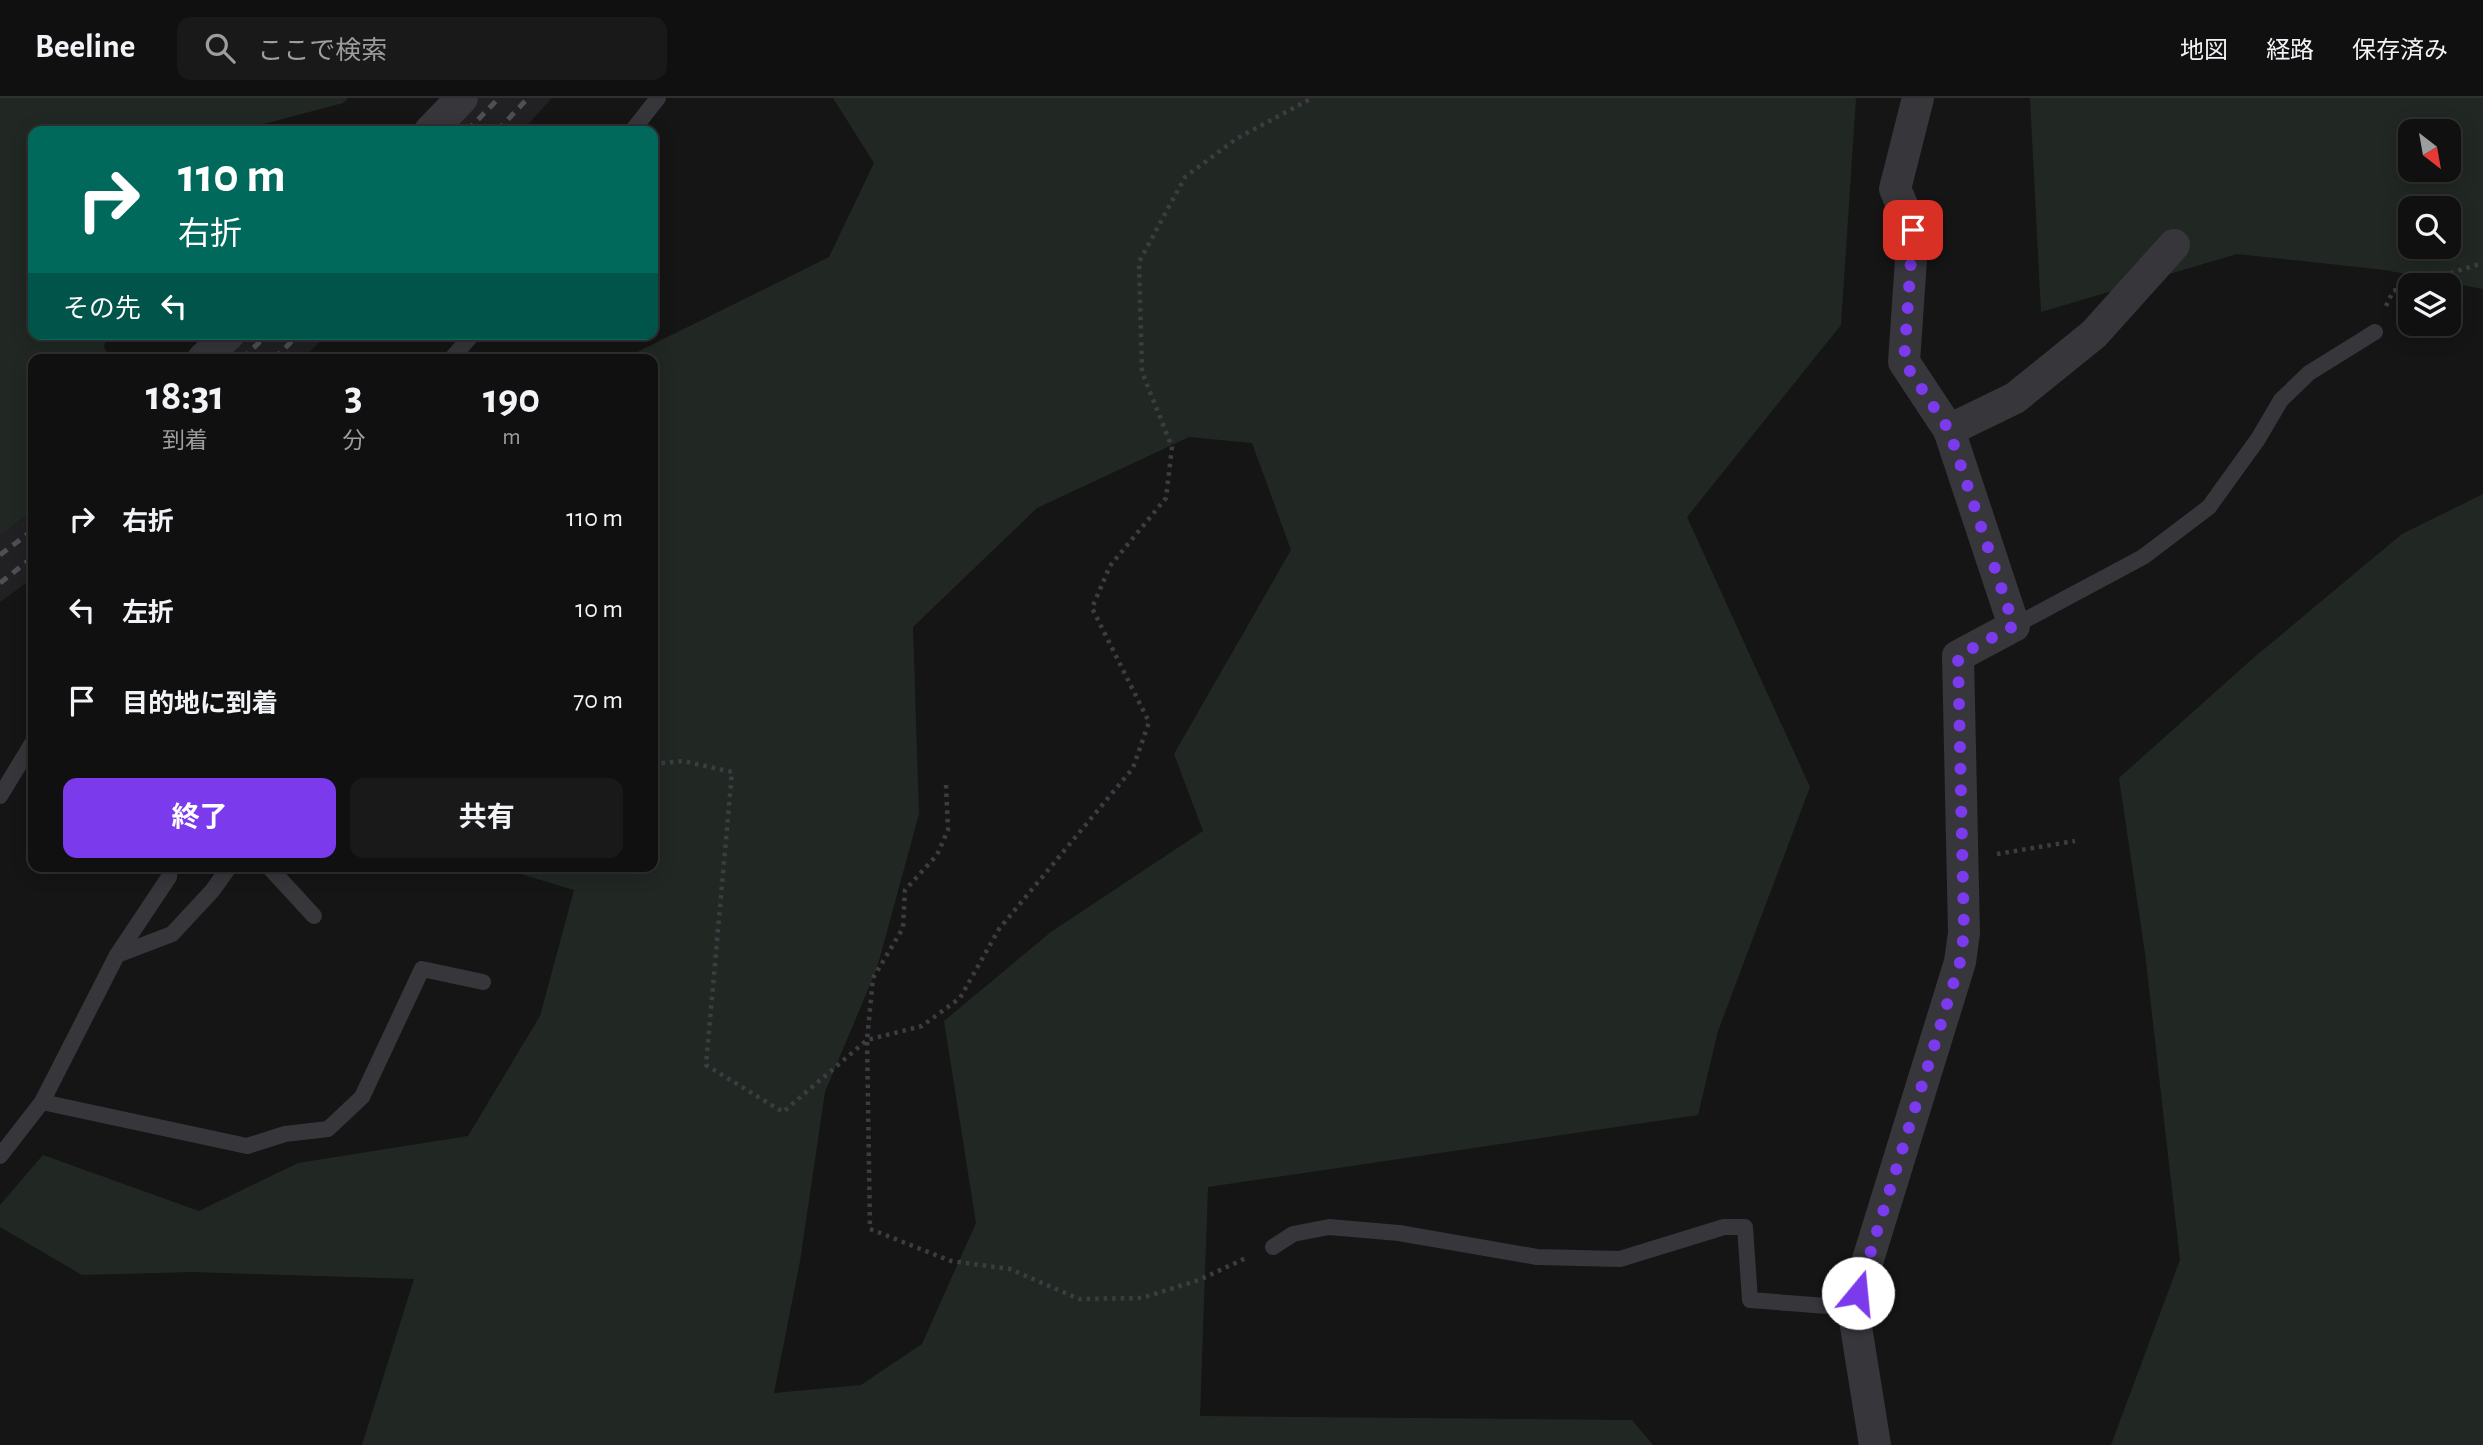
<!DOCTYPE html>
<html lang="ja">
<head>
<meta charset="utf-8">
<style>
  :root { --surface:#101010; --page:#191919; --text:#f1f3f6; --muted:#9c9d9f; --line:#303030; --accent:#7c3aed }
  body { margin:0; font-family:"Alegreya Sans","Noto Sans JP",sans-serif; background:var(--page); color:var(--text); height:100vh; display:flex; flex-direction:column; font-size:26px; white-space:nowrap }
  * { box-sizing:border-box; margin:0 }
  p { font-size:23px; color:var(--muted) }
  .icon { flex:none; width:38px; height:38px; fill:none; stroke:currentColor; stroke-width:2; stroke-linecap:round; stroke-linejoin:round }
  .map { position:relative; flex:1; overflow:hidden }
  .panel { position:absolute; left:28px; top:256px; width:630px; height:518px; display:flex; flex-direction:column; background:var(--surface); border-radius:14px; box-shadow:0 4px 18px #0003,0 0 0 2px var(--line) }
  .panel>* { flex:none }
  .banner { position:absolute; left:28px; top:28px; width:630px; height:214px; border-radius:14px; box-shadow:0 4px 18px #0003,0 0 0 2px var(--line); background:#00695c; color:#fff; overflow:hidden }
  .needle { width:46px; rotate:149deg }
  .fabs { position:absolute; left:2398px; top:21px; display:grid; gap:14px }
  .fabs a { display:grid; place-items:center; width:63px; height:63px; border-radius:14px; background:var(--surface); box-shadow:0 4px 18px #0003,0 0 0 2px var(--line); font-size:35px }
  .pin { position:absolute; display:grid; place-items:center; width:60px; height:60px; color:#fff; margin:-30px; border-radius:14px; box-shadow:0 4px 10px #0006 }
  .me { position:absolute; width:77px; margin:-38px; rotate:17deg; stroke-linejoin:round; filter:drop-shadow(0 0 5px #0008) }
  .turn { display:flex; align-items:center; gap:24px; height:147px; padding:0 35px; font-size:32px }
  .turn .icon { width:91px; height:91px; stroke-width:2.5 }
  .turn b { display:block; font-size:49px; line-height:60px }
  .then { display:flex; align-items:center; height:66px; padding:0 35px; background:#0003; gap:14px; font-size:26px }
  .eta { display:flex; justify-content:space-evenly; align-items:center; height:119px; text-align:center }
  .eta b { font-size:42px; font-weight:700; line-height:49px }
  .button { display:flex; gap:14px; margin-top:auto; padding:14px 35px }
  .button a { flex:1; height:80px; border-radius:14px; background:var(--accent); color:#fff; font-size:28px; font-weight:700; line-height:80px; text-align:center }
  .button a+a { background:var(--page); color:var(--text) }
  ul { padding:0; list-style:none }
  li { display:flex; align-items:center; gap:21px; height:91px; padding:0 35px }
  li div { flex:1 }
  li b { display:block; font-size:26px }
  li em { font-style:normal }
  header { display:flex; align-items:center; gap:42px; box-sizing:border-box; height:98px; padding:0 35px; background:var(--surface); border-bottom:2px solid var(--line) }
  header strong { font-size:33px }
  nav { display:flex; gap:38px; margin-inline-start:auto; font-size:24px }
  .search { width:490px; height:63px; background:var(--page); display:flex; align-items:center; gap:18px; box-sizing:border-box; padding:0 24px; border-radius:14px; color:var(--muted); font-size:26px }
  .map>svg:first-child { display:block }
  .built { fill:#212123 }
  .green { fill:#212823; fill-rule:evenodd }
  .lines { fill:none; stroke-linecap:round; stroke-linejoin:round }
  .path { stroke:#3c3d42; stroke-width:4.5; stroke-dasharray:3.5 5; stroke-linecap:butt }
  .lane { stroke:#36363b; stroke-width:16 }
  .street { stroke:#36363b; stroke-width:32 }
  .rail { stroke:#4f5056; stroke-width:5; stroke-dasharray:9 7; stroke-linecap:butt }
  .route { stroke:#7c3aed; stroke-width:12; stroke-dasharray:0 21.6 }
</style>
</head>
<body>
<header>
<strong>Beeline</strong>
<div class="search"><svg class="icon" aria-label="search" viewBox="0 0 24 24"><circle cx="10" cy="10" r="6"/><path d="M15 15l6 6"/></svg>ここで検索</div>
<nav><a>地図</a><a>経路</a><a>保存済み</a></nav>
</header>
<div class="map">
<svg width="2483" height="1347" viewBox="0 0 2483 1347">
  <rect width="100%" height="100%" fill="#151516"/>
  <!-- built -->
  <g class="built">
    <polygon points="479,0 552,0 522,33 448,33"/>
    <polygon points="248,236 328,236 302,261 223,261"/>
    <polygon points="33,413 33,480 0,504 0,437"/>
  </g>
  <!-- green -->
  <g class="green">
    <polygon points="0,0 348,0 343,5 260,27 254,33 33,33 33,236 107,236 104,249 110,261 33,261 33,413 0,437"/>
    <path d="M833 0H1856L1841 227 1687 419 1810 689 1718 933 1698 1017 1208 1089 1200 1318 1632 1322 1653 1347H362L414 1181 192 1174 82 1177 0 1129V1107L43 1057 199 1113 298 1065 468 1038 540 918 574 792 494 768H653V261H623L829 159 874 65ZM1189 339 1252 345 1291 452 1174 656 1203 733 1051 834 944 923 976 1125 922 1246 861 1287 774 1295 800 1163 825 994 877 870 919 716 913 529 1037 410Z"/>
    <path d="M2030 0H2483V191L2385 172 2237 156 2041 214ZM2410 33H2448V72H2410ZM2410 110H2448V149H2410Z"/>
    <polygon points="2483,396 2483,1347 2111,1347 2180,1162 2145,855 2119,680 2251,562 2402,436"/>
  </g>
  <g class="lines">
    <!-- path -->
    <g class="path">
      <polyline points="2386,208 2393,193 2483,165"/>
      <polyline points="653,666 683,663 732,674 706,967 783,1014 867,942 922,928 960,900 999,831 1133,670 1149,624 1092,510 1110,468 1166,400 1172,349 1142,274 1139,164 1185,79 1236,41 1312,0"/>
      <polyline points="946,687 948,732 937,757 905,792 903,830 873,880 867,942 870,1131 951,1163 1010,1171 1079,1201 1142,1200 1199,1182 1246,1160"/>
      <polyline points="1997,756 2075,743"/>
    </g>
    <!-- lane -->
    <g class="lane">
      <polyline points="632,33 658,0"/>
      <polyline points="451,261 473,236"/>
      <polyline points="2014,528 2143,459 2209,409 2258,341 2281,302 2309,275 2375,234"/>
      <polyline points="0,698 33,644"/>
      <polyline points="268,768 314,818"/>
      <polyline points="117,857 172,836 212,793 230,768"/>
      <polyline points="42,1004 247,1048 285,1036 328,1031 362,999 422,871 483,884"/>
      <polyline points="0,1058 42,1004 117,857 169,779 170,768"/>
      <polyline points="1273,1149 1293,1136 1329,1129 1399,1135 1537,1159 1620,1161 1724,1129 1745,1129 1750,1202 1853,1210"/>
    </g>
    <!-- street -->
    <g class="street">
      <polyline points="430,33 462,0"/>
      <polyline points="203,261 229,236"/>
      <polyline points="1949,332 2015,300 2094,236 2174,147"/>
      <polyline points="1875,1347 1853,1210 1960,864 1964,835 1958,558 2014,528 1949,332 1904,264 1913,132 1895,91 1918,0"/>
    </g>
    <!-- rail -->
    <g class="rail">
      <polyline points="467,33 499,0"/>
      <polyline points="497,33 528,0"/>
      <polyline points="242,261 268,236"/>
      <polyline points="274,261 299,236"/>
      <polyline points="0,457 33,432"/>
      <polyline points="0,485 33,459"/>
    </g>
  </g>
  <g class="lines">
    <!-- route -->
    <polyline class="route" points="1858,1195 1960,864 1964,835 1958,558 2014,528 1949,332 1904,264 1913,132"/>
  </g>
</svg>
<div class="fabs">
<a><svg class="needle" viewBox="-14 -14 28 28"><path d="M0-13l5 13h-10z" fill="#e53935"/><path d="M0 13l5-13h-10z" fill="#9c9d9f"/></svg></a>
<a><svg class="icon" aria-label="search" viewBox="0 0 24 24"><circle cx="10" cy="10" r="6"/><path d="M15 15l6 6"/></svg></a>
<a><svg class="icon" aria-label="layers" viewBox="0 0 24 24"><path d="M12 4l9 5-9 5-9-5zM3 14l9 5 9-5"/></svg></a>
</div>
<div class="pin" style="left:1913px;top:132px;background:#d93025"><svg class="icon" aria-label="arrive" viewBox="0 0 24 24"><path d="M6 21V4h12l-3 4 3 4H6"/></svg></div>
<svg class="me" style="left:1858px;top:1195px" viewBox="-20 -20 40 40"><circle r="19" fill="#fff"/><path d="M0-13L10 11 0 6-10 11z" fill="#7c3aed"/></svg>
<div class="banner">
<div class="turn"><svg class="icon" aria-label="right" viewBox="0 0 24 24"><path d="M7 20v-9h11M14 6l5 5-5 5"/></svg><div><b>110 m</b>右折</div></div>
<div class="then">その先<svg class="icon" aria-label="left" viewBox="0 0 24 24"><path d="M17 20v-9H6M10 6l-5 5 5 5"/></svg></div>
</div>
<section class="panel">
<div class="eta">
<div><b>18:31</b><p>到着</p></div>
<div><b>3</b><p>分</p></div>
<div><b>190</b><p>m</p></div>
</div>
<ul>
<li><svg class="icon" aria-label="right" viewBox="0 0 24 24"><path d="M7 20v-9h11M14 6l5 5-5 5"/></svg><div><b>右折</b></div><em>110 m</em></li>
<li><svg class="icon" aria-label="left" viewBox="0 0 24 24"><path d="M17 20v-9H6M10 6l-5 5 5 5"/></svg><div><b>左折</b></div><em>10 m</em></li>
<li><svg class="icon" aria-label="arrive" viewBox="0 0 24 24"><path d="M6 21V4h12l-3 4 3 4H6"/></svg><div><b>目的地に到着</b></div><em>70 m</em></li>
</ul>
<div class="button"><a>終了</a><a>共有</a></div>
</section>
</div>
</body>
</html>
